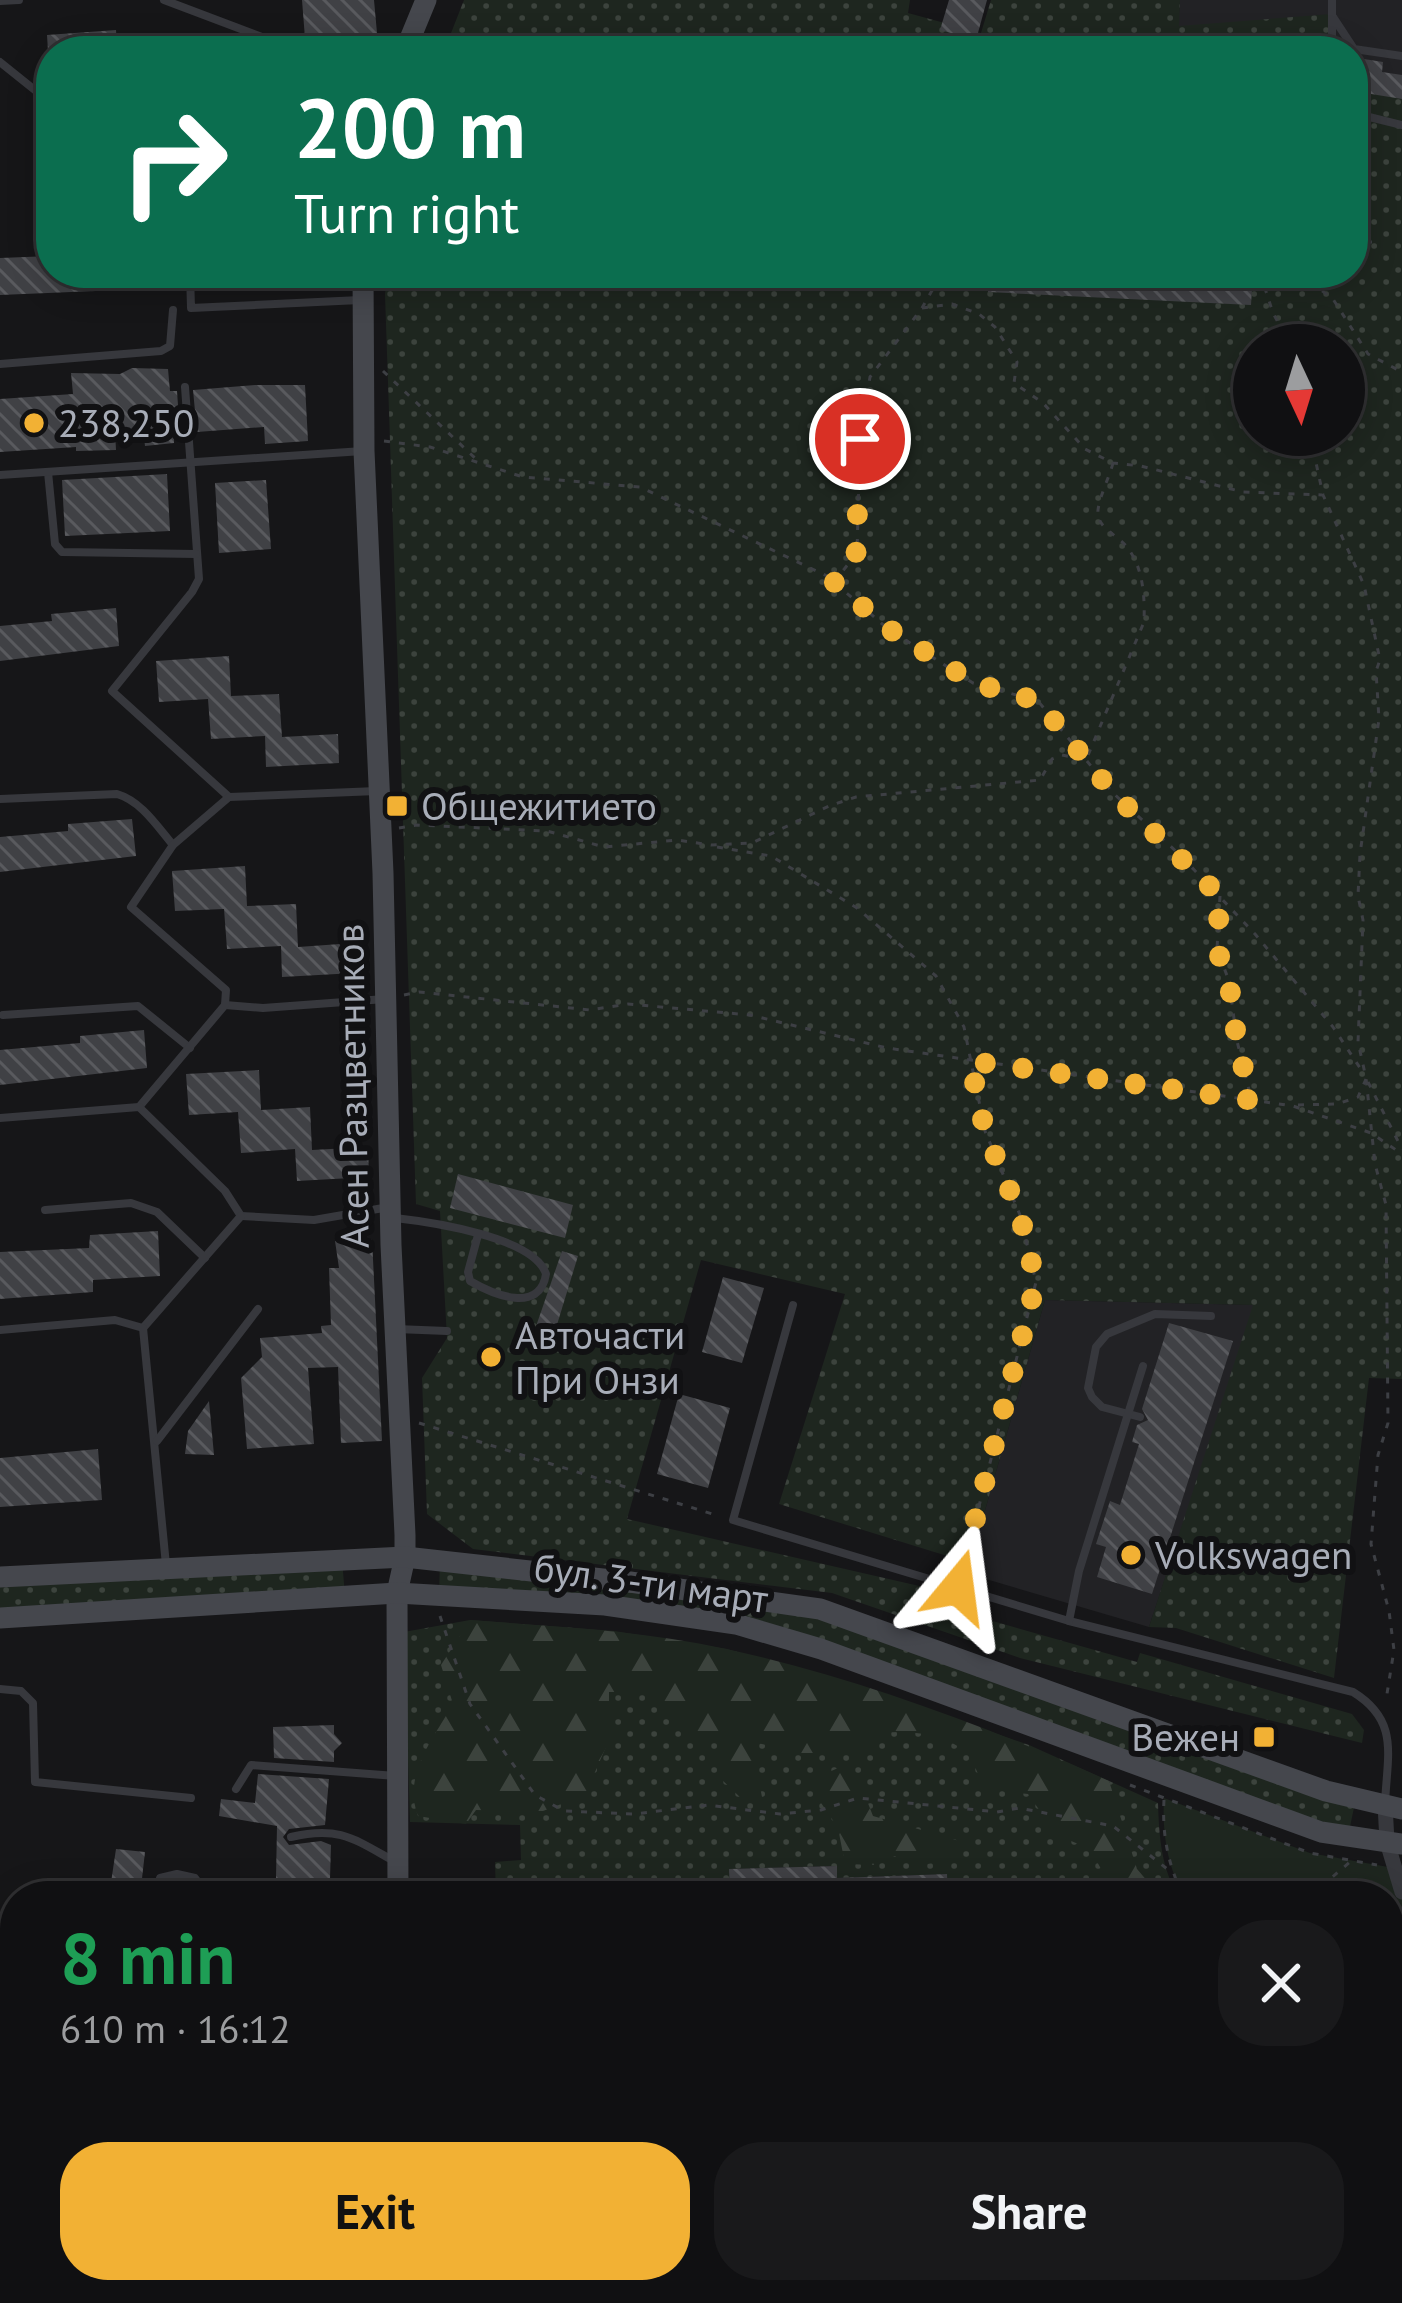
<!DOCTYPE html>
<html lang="en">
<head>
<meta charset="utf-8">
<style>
  :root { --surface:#101012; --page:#19191b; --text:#f1f3f6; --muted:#9c9d9f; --line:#303032; --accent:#f2b134 }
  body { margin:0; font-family:"PT Sans",sans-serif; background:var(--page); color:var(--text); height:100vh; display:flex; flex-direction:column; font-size:45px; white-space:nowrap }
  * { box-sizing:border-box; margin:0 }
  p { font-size:39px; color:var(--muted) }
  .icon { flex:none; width:66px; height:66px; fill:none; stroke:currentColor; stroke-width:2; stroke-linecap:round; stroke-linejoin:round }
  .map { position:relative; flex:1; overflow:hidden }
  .sheet { position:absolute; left:0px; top:1881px; width:1404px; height:423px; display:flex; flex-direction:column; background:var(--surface); border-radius:48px 48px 0 0; box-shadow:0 6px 30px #0003,0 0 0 3px var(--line) }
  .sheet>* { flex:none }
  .banner { position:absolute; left:36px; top:36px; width:1332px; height:252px; border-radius:48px; box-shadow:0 6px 30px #0003,0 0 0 3px var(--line); background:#0b6e4f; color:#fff; overflow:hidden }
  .needle { width:78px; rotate:176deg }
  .controls { position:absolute; left:1233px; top:324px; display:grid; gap:24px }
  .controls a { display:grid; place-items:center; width:132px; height:132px; border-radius:50%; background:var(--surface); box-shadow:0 6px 30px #0003,0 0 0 3px var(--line); font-size:60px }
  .pin { position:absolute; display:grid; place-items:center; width:102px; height:102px; color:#fff; margin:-51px; border:6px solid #fff; border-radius:50%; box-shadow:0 3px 12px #0007 }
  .me { position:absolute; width:132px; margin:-66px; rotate:16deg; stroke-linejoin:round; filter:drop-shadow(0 0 9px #0008) }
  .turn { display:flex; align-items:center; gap:42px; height:252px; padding:0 60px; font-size:54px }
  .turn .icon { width:156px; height:156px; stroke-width:2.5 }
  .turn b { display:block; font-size:84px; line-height:102px }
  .round { display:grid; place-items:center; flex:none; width:126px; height:126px; border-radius:48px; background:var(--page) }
  .headline { display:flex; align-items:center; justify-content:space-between; height:204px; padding:0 60px }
  h1 { font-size:72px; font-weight:700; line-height:90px; color:#1e9e55 }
  .action { display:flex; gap:24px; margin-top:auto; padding:24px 60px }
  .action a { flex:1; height:138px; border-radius:48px; background:var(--accent); color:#111; font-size:48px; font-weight:700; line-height:138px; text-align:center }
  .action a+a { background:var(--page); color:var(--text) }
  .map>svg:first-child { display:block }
  .built { fill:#222225 }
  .grass { fill:url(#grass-dots); fill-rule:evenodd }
  .forest { fill:url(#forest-firs) }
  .park { fill:#1e261f }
  .building { fill:url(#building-back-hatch) }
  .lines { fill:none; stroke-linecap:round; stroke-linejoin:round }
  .path { stroke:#3d3f44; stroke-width:3; stroke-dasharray:6 9; stroke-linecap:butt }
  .lane { stroke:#37383d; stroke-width:8 }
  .street { stroke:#37383d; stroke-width:15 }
  .secondary { stroke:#45474d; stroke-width:21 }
  .route { stroke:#f2b134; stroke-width:21; stroke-dasharray:0 37.8 }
  .poi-dot { fill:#f2b134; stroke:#111113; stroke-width:4.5 }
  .labels { text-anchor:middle; stroke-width:12; stroke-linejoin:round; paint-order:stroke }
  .poi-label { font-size:39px; fill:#a8adb8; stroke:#111113; text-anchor:start }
  .street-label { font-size:39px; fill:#a8adb8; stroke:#111113 }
</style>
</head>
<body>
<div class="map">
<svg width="1402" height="2303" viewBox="0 0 1402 2303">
  <defs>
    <pattern id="grass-dots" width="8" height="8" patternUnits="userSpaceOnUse" patternTransform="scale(3)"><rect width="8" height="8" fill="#1e261f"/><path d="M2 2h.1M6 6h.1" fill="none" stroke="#3c433d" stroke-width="1.8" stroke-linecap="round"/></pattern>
    <pattern id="forest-firs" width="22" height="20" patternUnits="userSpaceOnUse" patternTransform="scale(3)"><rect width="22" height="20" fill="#1e261f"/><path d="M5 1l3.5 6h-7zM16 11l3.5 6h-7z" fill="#3c433d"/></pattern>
    <pattern id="building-back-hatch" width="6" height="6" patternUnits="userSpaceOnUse" patternTransform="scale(3)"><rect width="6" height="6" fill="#404145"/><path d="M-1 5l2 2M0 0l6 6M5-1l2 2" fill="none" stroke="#595a5e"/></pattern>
  </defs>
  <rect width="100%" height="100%" fill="#161618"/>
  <!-- built -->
  <g class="built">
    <polygon points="1180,0 1402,0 1402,96 1353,89 1353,51 1178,26"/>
    <polygon points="1045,1300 1255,1305 1149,1627 979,1577 970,1563"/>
    <polygon points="883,2289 1299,2289 1303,2303 883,2303"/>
  </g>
  <!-- grass -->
  <g class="grass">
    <polygon points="464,0 910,0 908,13 981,33 991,0 1180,0 1179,26 1332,14 1336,51 444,51"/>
    <path d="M1353 89 1402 96V1379L1369 1378 1334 1678 1176 1628 1149 1627 1253 1305 1045 1300 970 1563 779 1504 845 1294 701 1260 627 1519 928 1588 975 1602V1616L1137 1662 1140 1653 1352 1714 1364 1730 1362 1743 1020 1658 832 1593 473 1549 427 1514 422 1378 447 1338 440 1211 416 1204 385 294 388 273H1353ZM1254 345H1344V435H1254Z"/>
    <polygon points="342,1560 345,1596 0,1618 0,1578"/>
    <polygon points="440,1560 820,1609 1356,1798 1348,1836 736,1624 439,1596"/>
    <path d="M470 1620 614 1631 727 1649 876 1692 1029 1745 1158 1803C1159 1834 1161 1870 1179 1896H997L996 1890 948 1892 947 1874 837 1878 836 1866 730 1869V1896H496L495 1862 521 1860 520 1825 410 1822 404 1632Z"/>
  </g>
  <!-- forest -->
  <g class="forest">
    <path d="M470 1620C556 1627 642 1630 726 1649 852 1676 992 1728 1109 1781L1137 1869 1160 1896H1116L1090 1849 1057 1835 1028 1794 984 1789C979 1777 975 1763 967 1754 947 1732 901 1729 875 1734L861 1753H800L758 1743 756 1767 762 1797 743 1800 718 1776V1741L685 1738 665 1711 644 1692H609V1740L585 1795 543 1811 476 1810 466 1824 418 1816C402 1775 434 1738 453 1704L441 1665Z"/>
    <polygon points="838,1768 860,1783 873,1816 963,1842 953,1859 922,1865 895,1856 876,1865 845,1864 838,1828 807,1782"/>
  </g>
  <!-- park -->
  <path class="park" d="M1164 1798 1310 1853 1394 1868 1402 1893V2303H1321L1316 2289H1389V1896H1183C1167 1863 1162 1834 1164 1798Z"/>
  <!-- building -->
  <g class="building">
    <polygon points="302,0 374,0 377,33 305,38"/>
    <polygon points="949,0 987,0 976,40 940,30"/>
    <polygon points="116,30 117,51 48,51 47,35"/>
    <polygon points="1364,59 1383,62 1382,72 1402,75 1402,99 1359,92"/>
    <polygon points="51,256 51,273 143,273 143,289 0,295 0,258"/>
    <polygon points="988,273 1253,273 1251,305 988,292"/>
    <polygon points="132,368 168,369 170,391 177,391 180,434 174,434 174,443 145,446 143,429 115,431 116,450 76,451 76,447 0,452 0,399 73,394 71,373 120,374"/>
    <polygon points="255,385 305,385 308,441 265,444 264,427 197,432 193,390"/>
    <polygon points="167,474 170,531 65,536 62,480"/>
    <polygon points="266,480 271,549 219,553 215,483"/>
    <polygon points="116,608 119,646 0,661 0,626 52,621 51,614"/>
    <polygon points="229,656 231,696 279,694 282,737 338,734 339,763 266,767 265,736 211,739 208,699 159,702 156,661"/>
    <polygon points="132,819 136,856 0,872 0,837 68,831 68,824"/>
    <polygon points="245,866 247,906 296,904 298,947 354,943 355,973 282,977 281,946 227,949 224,909 175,911 172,871"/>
    <polygon points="144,1030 147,1068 0,1085 0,1050 80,1043 80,1036"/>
    <polygon points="259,1070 261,1110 310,1107 312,1150 368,1147 369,1177 297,1181 295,1149 241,1153 238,1112 189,1115 186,1074"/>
    <polygon points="458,1174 573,1205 565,1238 450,1208"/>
    <polygon points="158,1231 160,1276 93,1280 93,1292 0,1299 0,1252 89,1248 90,1235"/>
    <polygon points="372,1239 382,1441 341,1443 338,1367 308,1368 314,1444 247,1449 241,1378 262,1357 260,1338 322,1333 321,1326 331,1325 329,1268 339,1268 335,1241"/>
    <polygon points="562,1251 578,1256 552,1341 533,1335"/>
    <polygon points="723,1277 764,1288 742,1363 702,1352"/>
    <polygon points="1169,1323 1233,1341 1152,1594 1097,1577 1106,1547 1096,1544 1110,1501 1120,1505 1139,1444 1132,1442 1137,1425 1148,1420 1142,1409"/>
    <polygon points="679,1394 730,1408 708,1488 657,1474"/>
    <polygon points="209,1401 214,1455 185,1454 188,1431"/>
    <polygon points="98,1449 102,1500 0,1507 0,1458"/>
    <polygon points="334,1725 334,1734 342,1743 334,1751 334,1762 274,1758 273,1727"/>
    <polygon points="258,1774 329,1779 325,1825 289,1829 283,1837 289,1845 321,1841 331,1845 330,1879 276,1878 277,1826 219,1816 221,1799 255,1803"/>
    <polygon points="116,1849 145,1852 140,1896 109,1896"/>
    <polygon points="837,1866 837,1878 947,1874 948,1896 730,1896 729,1869"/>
    <polygon points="10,2040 15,2041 15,2115 0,2125 0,2078"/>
  </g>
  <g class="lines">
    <!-- path -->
    <g class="path">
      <polyline points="1353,243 1372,242"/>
      <polyline points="1260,273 1273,313 1290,345"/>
      <polyline points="1298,273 1333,299 1368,354 1402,372"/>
      <polyline points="922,308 952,304 979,314 995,327 1017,362 1014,383 1043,403 1085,449 1113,463 1141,466 1243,492 1322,495"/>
      <polyline points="383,371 476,459"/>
      <polyline points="1310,435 1323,495 1364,585 1380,660 1376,671 1379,719 1360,854 1358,896 1363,920 1358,1042 1366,1078 1375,1164 1386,1205 1388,1423 1378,1455 1371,1544 1389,1611 1394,1650 1386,1700"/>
      <polyline points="384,441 430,447 523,477 640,487 827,576 888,629 973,683 1038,701 1113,793 1180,855 1255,934 1333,1027 1364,1074"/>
      <polyline points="834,582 857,553 860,439 870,377 922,308 942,273"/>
      <path d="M399 828 417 825 547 831 604 847 677 840 711 845 752 843 829 806 856 797 1040 780 1052 759 1062 755 1086 760 1144 622C1145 596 1143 567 1127 547 1117 534 1096 528 1098 510 1100 495 1109 478 1113 463"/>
      <polyline points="717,847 771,856 857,908 936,976 964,1027 985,1131 1020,1215 1036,1282 962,1573"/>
      <polyline points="1220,896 1217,949 1229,981 1237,1041 1251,1098"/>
      <polyline points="404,995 419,992 590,1010 628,1004 750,1015 887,1048 1293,1106 1371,1133 1402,1154"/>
      <polyline points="1368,1082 1402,1149"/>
      <polyline points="1298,1105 1337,1104 1358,1097 1366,1079"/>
      <polyline points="419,1423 719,1516"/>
      <polyline points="440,1616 470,1704 535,1795 564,1811 634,1814 708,1805 780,1814 821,1810 858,1798 997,1812 1019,1808 1113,1826 1171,1872"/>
      <polyline points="1130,1785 1310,1853 1377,1865"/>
      <path d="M1164 1800C1162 1835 1168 1864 1183 1896"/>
      <polyline points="1310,1896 1350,1862"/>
      <polyline points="1389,2052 1402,2052"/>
      <polyline points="1389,2181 1402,2226"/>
      <polyline points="1389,2218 1402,2214"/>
    </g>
    <!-- lane -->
    <g class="lane">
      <polyline points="164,0 299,51"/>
      <polyline points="0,1 19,0"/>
      <polyline points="1333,17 1354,49 1402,56"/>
      <polyline points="1332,51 1332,0"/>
      <polyline points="0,62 51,103"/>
      <polyline points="1353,113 1402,125"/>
      <polyline points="190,273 191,308 360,300"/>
      <polyline points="0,364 161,351 170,346 173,310"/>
      <polyline points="185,387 199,579 192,592 112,691 229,797"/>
      <polyline points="48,472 55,544 62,552 196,554"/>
      <polyline points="0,475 363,451"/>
      <path d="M0 799 117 794C141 801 157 826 173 845"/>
      <polyline points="225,1005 263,1008 385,999"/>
      <polyline points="3,1015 138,1006 190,1048"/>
      <polyline points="139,1107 225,1005 226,990 131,907 173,845 229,797 377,791"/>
      <polyline points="0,1118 139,1107 225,1191 241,1216"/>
      <polyline points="45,1210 131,1203 157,1212 205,1258"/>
      <polyline points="241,1216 314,1220 389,1207"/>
      <path d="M395 1218C431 1222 534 1237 546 1274 540 1314 494 1295 470 1281L468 1272 478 1235"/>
      <path d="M793 1305 733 1520 1069 1621 1353 1692C1400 1721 1387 1755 1385 1804"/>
      <polyline points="143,1328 241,1216"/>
      <polyline points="396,1329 447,1331"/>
      <polyline points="0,1330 115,1320 143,1328 166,1565"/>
      <polyline points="1140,1417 1102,1407 1092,1397 1088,1388 1096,1347 1107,1334 1155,1314 1211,1316"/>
      <polyline points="157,1441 258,1309"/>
      <polyline points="1069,1621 1079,1571 1143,1366"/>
      <polyline points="0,1689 21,1691 33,1703 35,1782 191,1798"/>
      <polyline points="236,1789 251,1765 396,1776"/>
      <path d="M291 1837C338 1826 353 1838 392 1860"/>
      <polyline points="156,1896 160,1878 177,1874 195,1878 208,1896"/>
      <polyline points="0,1977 15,1982"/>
      <polyline points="0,2175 15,2170"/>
      <polyline points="0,2271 15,2275"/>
      <polyline points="266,2289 408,2296"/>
      <polyline points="775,2289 776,2303"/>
      <polyline points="522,2303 523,2289"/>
    </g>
    <!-- street -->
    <g class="street">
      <polyline points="1385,1804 1387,1842 1402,1892"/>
      <polyline points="869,2289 870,2303"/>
      <polyline points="1316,2289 1321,2303"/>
      <polyline points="410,2296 495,2303"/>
    </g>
    <!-- secondary -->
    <g class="secondary">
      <polyline points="405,51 426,0"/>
      <polyline points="363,273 364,451 383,873 391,1245 405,1535 405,1557 397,1593 398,1896"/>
      <polyline points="0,1577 405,1557 630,1582 820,1609 1326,1791 1402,1809"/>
      <polyline points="0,1618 397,1593 605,1605 736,1624 821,1649 1321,1832 1402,1844"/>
      <polyline points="409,2289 410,2303"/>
      <polyline points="0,2299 5,2303"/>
    </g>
  </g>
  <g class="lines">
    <!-- route -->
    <polyline class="route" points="860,439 856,554 834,582 889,629 974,683 1038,701 1113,793 1220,896 1217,949 1229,982 1237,1041 1251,1100 970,1061 985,1131 1020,1215 1036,1282 958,1587"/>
  </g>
  <!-- markers -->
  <g class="poi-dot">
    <circle cx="34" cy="423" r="12"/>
    <rect x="385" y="794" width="24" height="24" rx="6"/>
    <circle cx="491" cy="1357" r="12"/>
    <circle cx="1131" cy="1555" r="12"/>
    <rect x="1252" y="1725" width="24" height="24" rx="6"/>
  </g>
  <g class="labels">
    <!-- poi labels -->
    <g class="poi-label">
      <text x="58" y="437">238,250</text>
      <text x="421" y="820">Общежитието</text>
      <text x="515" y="1349">Авточасти<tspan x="515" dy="45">При Онзи</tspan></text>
      <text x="1155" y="1569">Volkswagen</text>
      <text x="1240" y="1751" text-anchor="end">Вежен</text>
    </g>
    <!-- street labels -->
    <g class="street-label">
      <text transform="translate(352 1086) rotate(-91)" y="14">Асен Разцветников</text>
      <text transform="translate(651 1583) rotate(8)" y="14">бул. 3-ти март</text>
    </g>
  </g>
</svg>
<div class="controls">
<a><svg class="needle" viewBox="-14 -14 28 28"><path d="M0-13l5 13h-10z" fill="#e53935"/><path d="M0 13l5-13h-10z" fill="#9c9d9f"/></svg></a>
</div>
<div class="pin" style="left:860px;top:439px;background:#d93025"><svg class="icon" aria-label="arrive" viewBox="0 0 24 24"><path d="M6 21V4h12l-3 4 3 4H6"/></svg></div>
<svg class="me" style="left:958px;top:1587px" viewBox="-20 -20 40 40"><path d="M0-17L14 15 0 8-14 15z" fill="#f2b134" stroke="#fff" stroke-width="4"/></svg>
<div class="banner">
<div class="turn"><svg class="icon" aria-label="right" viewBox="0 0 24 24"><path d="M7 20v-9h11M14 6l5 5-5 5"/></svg><div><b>200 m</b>Turn right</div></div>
</div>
<section class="sheet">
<div class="headline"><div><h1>8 min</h1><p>610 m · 16:12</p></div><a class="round"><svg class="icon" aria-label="close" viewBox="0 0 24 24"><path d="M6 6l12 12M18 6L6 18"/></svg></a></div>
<div class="action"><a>Exit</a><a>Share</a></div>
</section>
</div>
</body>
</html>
